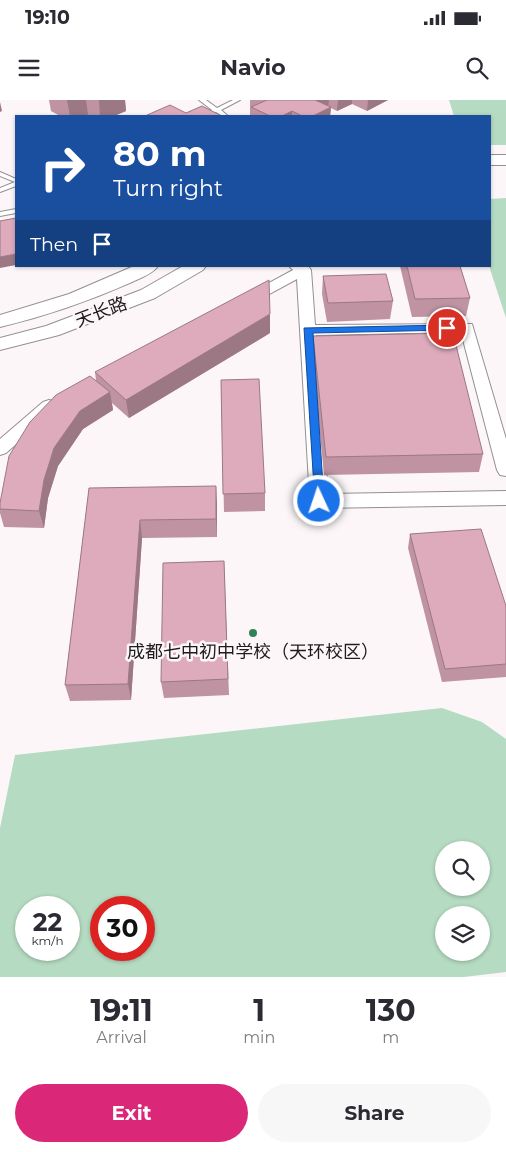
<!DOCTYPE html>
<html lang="en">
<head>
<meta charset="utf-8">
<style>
  :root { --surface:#fff; --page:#f7f7f7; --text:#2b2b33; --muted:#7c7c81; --accent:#db2777 }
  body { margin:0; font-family:Montserrat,"Noto Sans SC",sans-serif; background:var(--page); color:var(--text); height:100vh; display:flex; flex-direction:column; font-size:19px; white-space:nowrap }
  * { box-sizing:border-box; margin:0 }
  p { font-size:16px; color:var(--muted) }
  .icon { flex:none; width:28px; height:28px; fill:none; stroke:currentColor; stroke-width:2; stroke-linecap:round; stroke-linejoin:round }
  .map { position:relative; height:877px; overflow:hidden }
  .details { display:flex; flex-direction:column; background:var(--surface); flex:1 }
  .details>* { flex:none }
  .banner { position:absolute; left:15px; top:15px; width:476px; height:152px; border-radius:0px; box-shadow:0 1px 4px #0004; background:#1a4fa0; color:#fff; overflow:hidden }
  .tools { position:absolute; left:435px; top:741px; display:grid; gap:10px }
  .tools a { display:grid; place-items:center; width:55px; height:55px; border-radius:50%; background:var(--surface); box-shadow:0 1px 4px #0004; font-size:25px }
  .speed { position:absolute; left:15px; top:796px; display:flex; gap:10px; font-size:25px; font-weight:700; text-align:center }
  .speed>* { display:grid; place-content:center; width:65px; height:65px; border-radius:50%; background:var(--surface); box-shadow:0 1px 4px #0004; line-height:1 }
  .speed small { font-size:12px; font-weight:400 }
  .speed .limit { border:8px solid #d22; background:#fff; color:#111 }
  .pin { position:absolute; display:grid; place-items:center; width:42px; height:42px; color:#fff; margin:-21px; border:2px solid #fff; border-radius:50%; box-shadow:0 1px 5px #0007 }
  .me { position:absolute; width:55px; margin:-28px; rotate:357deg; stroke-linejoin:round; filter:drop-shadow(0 0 4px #0008) }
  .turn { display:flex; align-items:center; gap:18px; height:105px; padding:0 15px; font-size:22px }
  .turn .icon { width:65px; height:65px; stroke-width:2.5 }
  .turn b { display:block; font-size:35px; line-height:42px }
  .then { display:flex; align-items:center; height:48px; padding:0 15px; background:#0003; gap:10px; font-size:19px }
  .eta { display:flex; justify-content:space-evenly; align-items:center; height:85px; text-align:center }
  .eta b { font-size:30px; font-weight:700; line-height:35px }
  .action { display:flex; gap:10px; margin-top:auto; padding:10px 15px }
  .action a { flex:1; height:58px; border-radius:30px; background:var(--accent); color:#fff; font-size:20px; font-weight:700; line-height:58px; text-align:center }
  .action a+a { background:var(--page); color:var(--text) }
  .status { display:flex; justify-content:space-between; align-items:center; height:35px; padding:0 25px; background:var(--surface); direction:ltr }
  .status svg { height:14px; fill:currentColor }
  header { display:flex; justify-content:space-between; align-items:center; height:65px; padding:0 15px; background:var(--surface); font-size:22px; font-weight:700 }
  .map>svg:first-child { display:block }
  .green { fill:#b5dbc2; fill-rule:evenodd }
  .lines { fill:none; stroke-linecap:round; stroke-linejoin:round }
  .service-casing { stroke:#948f91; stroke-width:2 }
  .minor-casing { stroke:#948f91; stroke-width:2 }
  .tertiary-casing { stroke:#948f91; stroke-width:2 }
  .service { fill:#fff; fill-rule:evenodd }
  .minor { fill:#fff; fill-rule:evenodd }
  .tertiary { fill:#fff; fill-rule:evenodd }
  .wall { fill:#bf93a2 }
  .shaded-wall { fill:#9b7884 }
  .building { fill:#deabbc; stroke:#9b7884 }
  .route { fill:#1a73e8; stroke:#114b97 }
  .poi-dot { fill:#2f8356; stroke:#fcf6f8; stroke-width:2 }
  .labels { text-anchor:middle; stroke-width:5; stroke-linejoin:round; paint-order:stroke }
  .street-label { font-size:18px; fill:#1e1c1d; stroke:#fcf6f8 }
  .poi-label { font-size:18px; fill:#1e1c1d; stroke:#fcf6f8 }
</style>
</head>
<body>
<div class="status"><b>19:10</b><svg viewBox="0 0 49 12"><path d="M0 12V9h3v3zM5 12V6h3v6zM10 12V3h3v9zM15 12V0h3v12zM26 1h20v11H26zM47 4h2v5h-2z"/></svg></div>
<header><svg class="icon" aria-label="menu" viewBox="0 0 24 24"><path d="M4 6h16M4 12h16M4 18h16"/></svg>Navio<svg class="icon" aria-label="search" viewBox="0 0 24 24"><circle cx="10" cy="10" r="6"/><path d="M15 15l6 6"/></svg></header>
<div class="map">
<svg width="506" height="877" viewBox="0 0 506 877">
  <rect width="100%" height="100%" fill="#fcf6f8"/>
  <!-- green -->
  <g class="green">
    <polygon points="449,0 506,0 506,45 490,45 490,16 454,16"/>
    <polygon points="506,98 506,218 489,166 490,99"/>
    <path d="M442 608 482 622 506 639V872L464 877H0V728L15 655ZM444 750H481V788H444ZM26 808H69V850H26ZM101 808H144V850H101ZM444 815H481V852H444Z"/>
  </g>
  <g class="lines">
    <!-- service casing -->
    <g class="service-casing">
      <g id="service">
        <polygon points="199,0 206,0 217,8 233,0 240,0 221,10 228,16 222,16 216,12 202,16 194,16 195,15 212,10"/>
        <polygon points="0,72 16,79 16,86 0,92 0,88 15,82 0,76"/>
        <polygon points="16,109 16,113 0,116 0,112"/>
      </g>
    </g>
    <!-- minor casing -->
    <g class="minor-casing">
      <g id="minor">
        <polygon points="289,166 308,166 311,170 315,225 472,224 506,339 506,376 500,375 497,370 461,232 316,235 328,394 506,391 506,405 319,408 313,406 310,401 297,179 253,203 243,203 241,200 243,197 293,170"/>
        <polygon points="49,300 55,302 57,306 55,310 6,353 0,355 0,339 43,302"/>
      </g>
    </g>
    <!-- tertiary casing -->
    <g class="tertiary-casing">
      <g id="tertiary">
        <rect x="490" y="55" width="16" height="10"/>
        <path d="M134 166H158C153 174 140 178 132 182 89 201 46 216 0 227V215L69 194Z"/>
        <polygon points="183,166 206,166 203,170 155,198 59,235 0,250 0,238 46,226 141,190"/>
      </g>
    </g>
    <!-- service -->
    <use href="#service" class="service"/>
    <!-- minor -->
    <use href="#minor" class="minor"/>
    <!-- tertiary -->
    <use href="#tertiary" class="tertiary"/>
  </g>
  <!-- wall -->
  <g class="wall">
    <polygon points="49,0 125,0 126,11 114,16 91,16 88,15 84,16 60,16 51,11"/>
    <polygon points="250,0 388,0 367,11 352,4 337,11 331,8 330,16 251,16 250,15"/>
    <polygon points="400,166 460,166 470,198 466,216 412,217"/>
    <polygon points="323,176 393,201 390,219 327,222 322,194"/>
    <polygon points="270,233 129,318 112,303 113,310 83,329 58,366 48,398 44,428 4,427 0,413 0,403 96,281 95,272"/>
    <polygon points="313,236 483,354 479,372 324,375 312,254"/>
    <polygon points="221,280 265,393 265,411 224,412"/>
    <polygon points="89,388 217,404 217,437 142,438 131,600 70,601 65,585"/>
    <polygon points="410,434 506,506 506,577 442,582 408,448"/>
    <polygon points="224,461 229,595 164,598 161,582"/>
  </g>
  <!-- shaded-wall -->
  <g class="shaded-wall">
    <polygon points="67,0 86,0 88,15 84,16 70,16"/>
    <polygon points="99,0 125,0 126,11 114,16 100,16"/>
    <polygon points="315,0 329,0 328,9 331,7 330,16 313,16"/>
    <polygon points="338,0 352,0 352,4 337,11"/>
    <polygon points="368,0 388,0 367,11"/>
    <polygon points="0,2 2,11 0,12"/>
    <polygon points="292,11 292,16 282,16"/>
    <polygon points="16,154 16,165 0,168 0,157"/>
    <polygon points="270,214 270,233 129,318 126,300"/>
    <polygon points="110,292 113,310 83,329 58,366 48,398 44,428 39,411 44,380 54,348 80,311"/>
    <polygon points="216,386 217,404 217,437 216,419"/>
    <polygon points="140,420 142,438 131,600 128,584"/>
  </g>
  <!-- building -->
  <g class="building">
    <polygon points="267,0 315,0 331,7 313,16 302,16 292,11 282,16 270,16 251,7"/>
    <polygon points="170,5 186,13 202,6 222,16 145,16"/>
    <polygon points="16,118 16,154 0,157 0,121"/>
    <polygon points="407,166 460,166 470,198 415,199"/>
    <polygon points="386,174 393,201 328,203 323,176"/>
    <polygon points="269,180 270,214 126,300 95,272"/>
    <polygon points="453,233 483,354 326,357 313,236"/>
    <polygon points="90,276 110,292 80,311 54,348 44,380 39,411 0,409 0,403 9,356 30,322 56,295"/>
    <polygon points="259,279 265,393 223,394 221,280"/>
    <polygon points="216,386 216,419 140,420 128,584 65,585 89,388"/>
    <polygon points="481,429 506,506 506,564 445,569 410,434"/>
    <polygon points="224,461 228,579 161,582 163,463"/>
  </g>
  <!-- route -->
  <polygon class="route" points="447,225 450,226 450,230 313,233 324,401 323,404 315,404 304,228"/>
  <!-- markers -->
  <circle class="poi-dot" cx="253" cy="533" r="5"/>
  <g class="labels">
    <!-- street labels -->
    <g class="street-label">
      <text transform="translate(101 212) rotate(-21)" y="6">天长路</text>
    </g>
    <!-- poi labels -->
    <g class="poi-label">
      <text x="253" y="558">成都七中初中学校（天环校区）</text>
    </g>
  </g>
</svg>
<div class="tools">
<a><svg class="icon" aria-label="search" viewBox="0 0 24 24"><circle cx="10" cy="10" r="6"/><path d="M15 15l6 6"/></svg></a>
<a><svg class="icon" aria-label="layers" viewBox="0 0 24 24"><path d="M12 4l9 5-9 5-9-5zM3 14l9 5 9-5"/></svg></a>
</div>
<div class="speed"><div>22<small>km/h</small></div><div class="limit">30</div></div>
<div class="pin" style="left:447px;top:228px;background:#d93025"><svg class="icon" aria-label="arrive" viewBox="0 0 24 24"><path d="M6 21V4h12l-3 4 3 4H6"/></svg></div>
<svg class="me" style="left:319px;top:401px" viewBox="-20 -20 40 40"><circle r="17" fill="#1a73e8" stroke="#fff" stroke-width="3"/><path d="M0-11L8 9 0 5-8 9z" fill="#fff"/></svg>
<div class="banner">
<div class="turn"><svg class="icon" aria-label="right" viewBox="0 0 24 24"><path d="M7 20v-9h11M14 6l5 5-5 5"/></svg><div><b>80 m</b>Turn right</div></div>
<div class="then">Then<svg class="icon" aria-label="arrive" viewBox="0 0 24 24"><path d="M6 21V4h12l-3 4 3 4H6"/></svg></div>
</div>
</div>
<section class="details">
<div class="eta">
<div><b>19:11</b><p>Arrival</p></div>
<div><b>1</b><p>min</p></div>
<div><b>130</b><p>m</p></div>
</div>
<div class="action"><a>Exit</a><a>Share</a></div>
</section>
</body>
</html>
